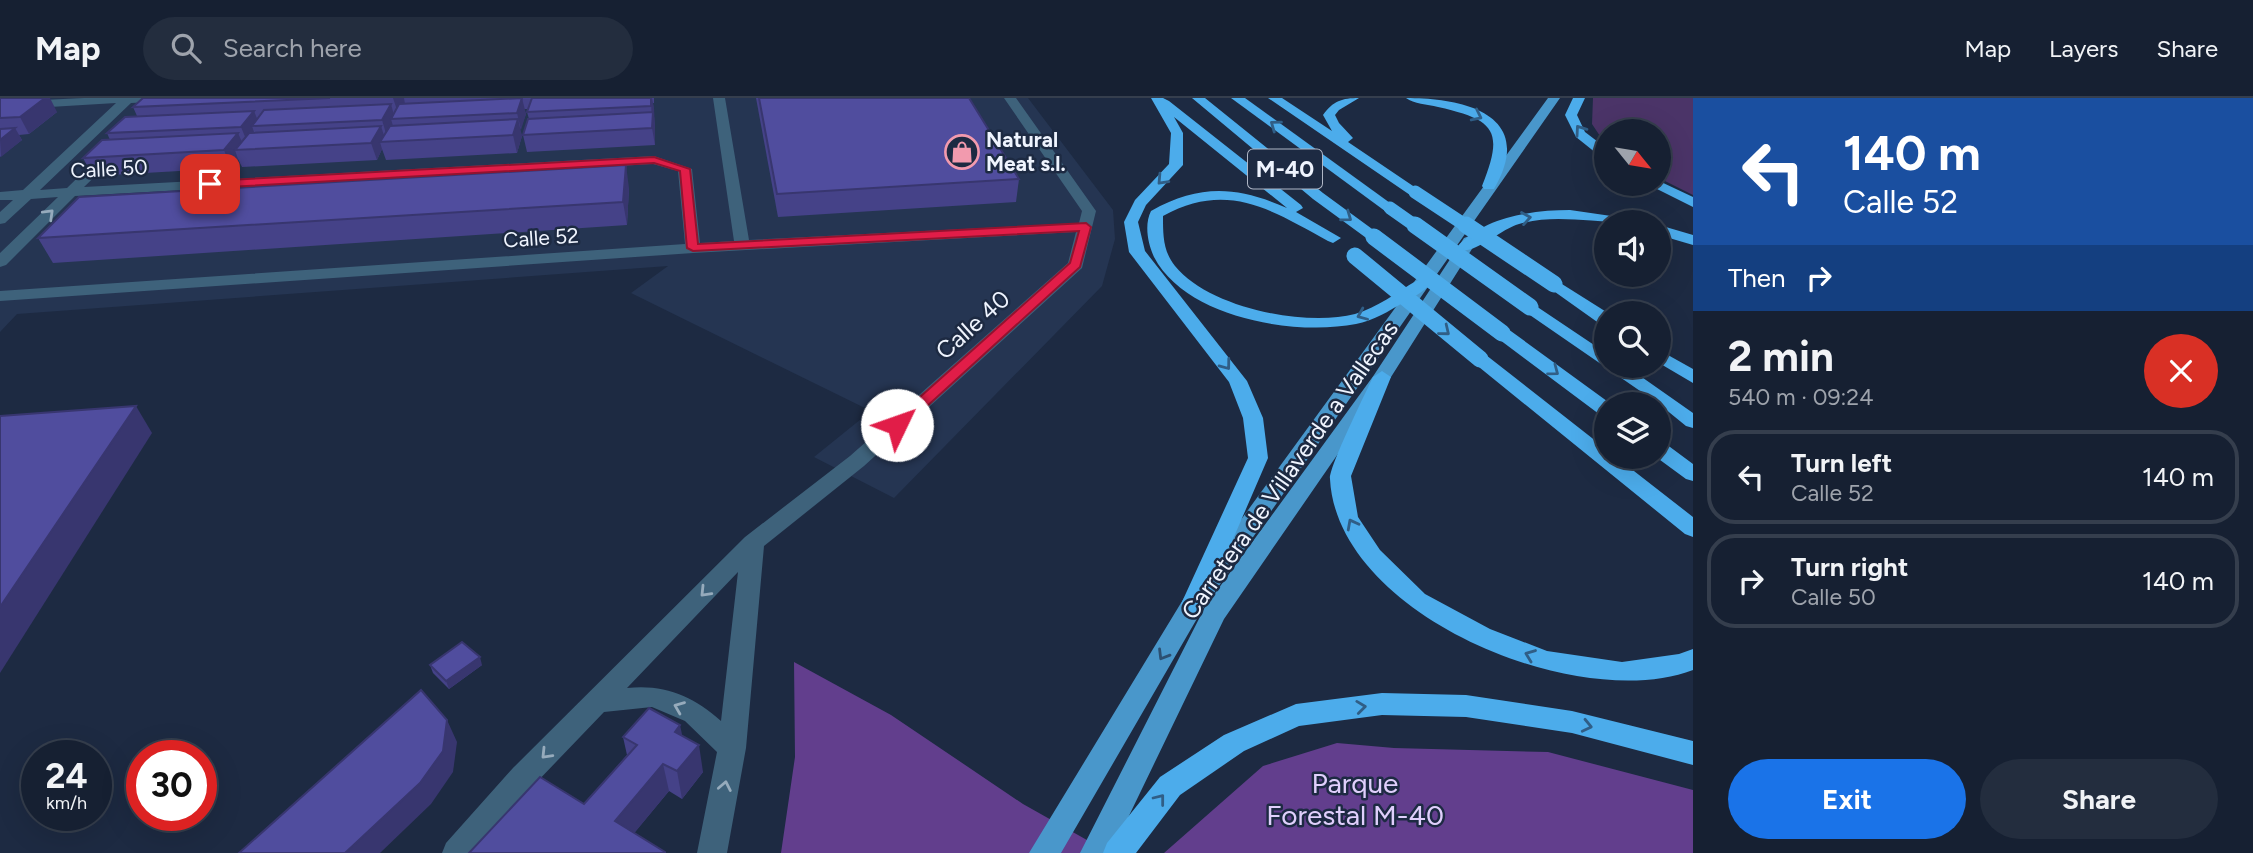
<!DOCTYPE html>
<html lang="en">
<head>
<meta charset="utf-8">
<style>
  :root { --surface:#162032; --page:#232d3e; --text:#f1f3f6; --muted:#9ea3ac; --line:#353e4d; --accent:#1a73e8 }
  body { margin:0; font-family:Figtree,sans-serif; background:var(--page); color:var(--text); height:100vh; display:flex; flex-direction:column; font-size:26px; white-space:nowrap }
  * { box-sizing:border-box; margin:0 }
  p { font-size:23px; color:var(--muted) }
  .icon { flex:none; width:38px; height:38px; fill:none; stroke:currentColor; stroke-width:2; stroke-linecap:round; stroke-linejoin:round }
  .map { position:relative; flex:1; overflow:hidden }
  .details { display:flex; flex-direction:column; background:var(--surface); width:560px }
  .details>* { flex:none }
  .banner { background:#1a4fa0; color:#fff; overflow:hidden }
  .needle { width:46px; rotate:120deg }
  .controls { position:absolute; left:1594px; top:21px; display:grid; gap:14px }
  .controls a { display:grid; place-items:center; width:77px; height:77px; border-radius:50%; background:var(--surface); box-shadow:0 7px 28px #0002,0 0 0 2px var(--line); font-size:35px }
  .speed { position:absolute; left:21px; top:642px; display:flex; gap:14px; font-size:35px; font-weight:700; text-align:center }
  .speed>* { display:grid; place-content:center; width:91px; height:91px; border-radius:50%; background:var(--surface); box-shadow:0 7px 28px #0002,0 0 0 2px var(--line); line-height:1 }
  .speed small { font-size:18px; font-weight:400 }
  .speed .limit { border:10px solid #d22; background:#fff; color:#111 }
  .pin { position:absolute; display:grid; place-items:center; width:60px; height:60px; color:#fff; margin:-30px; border-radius:14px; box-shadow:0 4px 10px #0006 }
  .me { position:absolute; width:77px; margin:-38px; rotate:48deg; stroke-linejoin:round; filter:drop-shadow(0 0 5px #0008) }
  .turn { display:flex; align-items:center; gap:24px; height:147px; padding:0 35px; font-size:32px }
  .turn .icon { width:91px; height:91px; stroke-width:2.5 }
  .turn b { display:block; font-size:49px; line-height:60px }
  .then { display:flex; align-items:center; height:66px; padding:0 35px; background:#0003; gap:14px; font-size:26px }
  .round { display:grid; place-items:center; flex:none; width:74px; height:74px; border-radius:37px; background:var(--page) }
  .head { display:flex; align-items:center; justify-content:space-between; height:119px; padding:0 35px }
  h1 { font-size:42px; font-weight:700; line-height:52px }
  .action { display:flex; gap:14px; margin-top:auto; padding:14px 35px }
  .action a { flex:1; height:80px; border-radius:42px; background:var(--accent); color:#fff; font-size:28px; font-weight:700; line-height:80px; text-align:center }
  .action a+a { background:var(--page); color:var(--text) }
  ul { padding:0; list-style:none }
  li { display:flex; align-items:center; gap:21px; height:94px; margin:0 14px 10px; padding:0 21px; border:4px solid var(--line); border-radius:28px }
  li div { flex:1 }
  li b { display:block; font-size:26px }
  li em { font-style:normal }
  header { display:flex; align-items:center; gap:42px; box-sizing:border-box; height:98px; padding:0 35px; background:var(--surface); border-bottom:2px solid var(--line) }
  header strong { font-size:33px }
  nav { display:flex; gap:38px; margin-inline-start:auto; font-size:24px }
  .search { width:490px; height:63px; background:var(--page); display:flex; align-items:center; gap:18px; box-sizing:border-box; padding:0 24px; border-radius:38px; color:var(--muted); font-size:26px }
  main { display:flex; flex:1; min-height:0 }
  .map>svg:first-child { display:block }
  .built { fill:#253552 }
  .green { fill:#4b3468 }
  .forest { fill:#623e8d }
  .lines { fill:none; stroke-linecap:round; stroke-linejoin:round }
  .minor { fill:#3e627b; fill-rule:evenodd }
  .major { fill:#4997cb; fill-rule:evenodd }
  .highway { fill:#4caceb; fill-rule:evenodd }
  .highway-bridge-far1 { stroke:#4caceb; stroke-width:13 }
  .highway-bridge { stroke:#4caceb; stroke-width:17 }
  .wall { fill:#454288 }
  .shaded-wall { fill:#38366f }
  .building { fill:#504d9e; stroke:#38366f; stroke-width:2 }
  .oneway { stroke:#305e86 }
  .oneway2 { stroke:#96abbc }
  .oneway3 { stroke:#2c5072 }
  .route { fill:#e11d48; stroke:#92132f; stroke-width:2 }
  .labels { text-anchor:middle; stroke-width:5; stroke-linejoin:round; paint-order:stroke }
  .far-poi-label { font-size:21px; font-weight:bold; fill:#eff4fe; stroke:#1d2a42; text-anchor:start }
  .far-street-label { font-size:21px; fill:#eff4fe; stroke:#1d2a42 }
  .shield { fill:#1d2a42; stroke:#b0b7c6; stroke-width:2 }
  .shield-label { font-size:23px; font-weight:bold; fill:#eff4fe }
  .street-label { font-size:24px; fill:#eff4fe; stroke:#1d2a42 }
  .near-park-label { font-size:28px; fill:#e0cffc; stroke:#1d2a42 }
</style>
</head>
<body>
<header>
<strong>Map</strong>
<div class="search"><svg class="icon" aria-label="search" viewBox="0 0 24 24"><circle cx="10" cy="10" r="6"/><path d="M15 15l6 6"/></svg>Search here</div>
<nav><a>Map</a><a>Layers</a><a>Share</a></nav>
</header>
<main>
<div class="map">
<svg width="1693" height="755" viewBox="0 0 1693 755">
  <rect width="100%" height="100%" fill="#1d2a42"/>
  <!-- built -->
  <polygon class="built" points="0,0 1028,0 1113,112 1115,141 1102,188 894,400 814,359 871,313 631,195 668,168 17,216 0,234"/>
  <!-- green -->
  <polygon class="green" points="1593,0 1693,0 1693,97 1659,80 1659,33 1606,33 1606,47 1592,26"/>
  <!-- forest -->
  <g class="forest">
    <polygon points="794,564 891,617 1023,706 1110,755 781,755 795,659"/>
    <polygon points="1337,645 1394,650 1548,654 1693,692 1693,755 1164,755 1263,668"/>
  </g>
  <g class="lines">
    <!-- minor -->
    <path class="minor" d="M84 0H158L152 4 131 5 40 92 67 90 106 52 111 51 118 55 116 58 84 89 654 58 692 71 700 145 734 143 713 0H725L749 142 1079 125 1082 113 1004 0H1016L1096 113 1082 170 864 368 764 448 746 650 727 755H697L717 654 685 623 652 609 604 614 533 688 476 755H442L446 745 513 670 745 439 850 358 1068 165 1076 134 693 155 0 203V193L685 146 678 73 653 66 75 98 6 167 0 169V155L58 99 31 101 5 125 0 126V114L13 102H0V94L23 92 116 5 0 12V4ZM738 474 721 623C693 598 665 586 627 590Z"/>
    <!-- major -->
    <g class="major">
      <polygon points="1548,0 1560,0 1202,512 1061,755 1029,755 1184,500"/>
      <polygon points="1469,138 1477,143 1391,279 1224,521 1111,755 1080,755 1205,509 1374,277 1464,140"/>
    </g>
    <!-- highway -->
    <g class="highway">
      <path d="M1151 0H1163L1169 3 1301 107 1303 110 1296 114 1341 140 1333 145 1328 143C1270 111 1227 83 1163 118 1163 137 1163 153 1175 168 1209 210 1305 229 1355 216 1377 210 1397 194 1416 183L1422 181 1430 186C1424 194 1413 199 1404 204 1389 213 1373 223 1356 226 1294 238 1186 220 1154 159 1148 146 1144 127 1151 113 1200 86 1236 88 1287 110L1174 19 1183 35V67L1146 107 1138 124 1145 153 1247 283 1263 320 1268 360 1205 506 1202 512 1193 515 1184 512 1181 506 1248 360 1243 320 1229 284 1129 154 1124 124 1135 102 1169 66 1171 35Z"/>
      <polygon points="1192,0 1205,0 1323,95 1379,136 1382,139 1379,142 1369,142 1313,101"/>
      <polygon points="1231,0 1245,0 1397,110 1390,114 1385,113"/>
      <path d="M1268 0H1282L1332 33 1323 17C1333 3 1342 0 1359 0L1339 12 1335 17 1339 25 1353 40 1348 44 1422 94 1420 97H1410Z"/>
      <path d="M1406 0C1465 0 1537 17 1494 91H1484L1482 88C1504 33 1496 22 1438 9 1427 6 1414 6 1406 0Z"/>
      <polygon points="1573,0 1585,0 1577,17 1585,34 1606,50 1606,60 1601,59 1576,39 1565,17"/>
      <polygon points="1659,83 1693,99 1693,109 1647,86 1659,86"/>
      <path d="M1570 112 1632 121 1634 124C1596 126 1557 115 1519 126 1501 131 1475 156 1460 152L1457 149C1484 119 1532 112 1570 112Z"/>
      <polygon points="1659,127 1693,137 1693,147 1659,137"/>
      <polygon points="1554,181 1608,215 1606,227 1600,226 1548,189 1546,186"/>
      <polygon points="1530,204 1606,255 1606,268 1626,268 1693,315 1693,330 1686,328 1659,306 1524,213 1522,209 1524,205"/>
      <polygon points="1502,230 1508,231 1611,306 1606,306 1606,318 1599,316 1496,239 1493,235 1496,231"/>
      <polygon points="1659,252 1693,271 1693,285 1659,265"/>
      <polygon points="1480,256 1486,257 1606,351 1606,359 1616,359 1693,419 1693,439 1685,436 1474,265 1471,261"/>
      <path d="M1382 273 1391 279 1351 378 1358 419 1380 452 1425 496 1490 531 1547 553 1622 564 1679 556 1693 551V572C1578 616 1337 517 1330 381 1329 369 1365 296 1373 279Z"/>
      <polygon points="1659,345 1666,346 1693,366 1693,383 1686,381 1656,359 1659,359"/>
      <polygon points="1382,595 1466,597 1572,613 1693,643 1693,667 1572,635 1466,619 1382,617 1299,628 1244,653 1180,697 1136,755 1103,755 1107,745 1160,679 1224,637 1296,606"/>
    </g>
    <!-- highway-bridge-far1 -->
    <g class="highway-bridge-far1">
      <polyline points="1415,94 1468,129"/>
      <polyline points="1390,110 1417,129"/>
    </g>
    <!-- highway-bridge -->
    <g class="highway-bridge">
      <polyline points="1415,127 1530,209"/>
      <polyline points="1466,127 1554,186"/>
      <polyline points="1374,139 1502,235"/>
      <polyline points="1355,158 1480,261"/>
    </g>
  </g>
  <!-- wall -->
  <g class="wall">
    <polygon points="0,0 57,14 29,36 19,37 22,42 0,59"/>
    <polygon points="143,0 654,0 654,5 653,5 655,31 655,47 527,54 523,37 529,21 527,14 528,11 524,11 526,16 520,32 522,38 517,55 386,62 382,51 377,62 242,69 238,61 231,70 93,78 83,60 110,42 107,35 137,18 133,9"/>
    <polygon points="756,0 969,0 1019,81 1016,104 778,119"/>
    <polygon points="629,90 627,127 53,165 38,140"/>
    <polygon points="430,567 482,567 449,591 433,575"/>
    <polygon points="682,638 703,674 682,701 669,693 634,735 666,755 469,755 584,706 627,657 623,639"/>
  </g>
  <!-- shaded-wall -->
  <g class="shaded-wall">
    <polygon points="45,0 50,0 57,14 29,36 20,19"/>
    <polygon points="393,0 404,0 405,6 399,18"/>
    <polygon points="522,0 526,16 521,32 517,15"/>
    <polygon points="651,0 652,0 654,10 655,31 655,47 652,30"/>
    <polygon points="391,6 395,21 391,21 393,28 387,39 382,22"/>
    <polygon points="254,13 260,28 252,28 255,37 248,46 241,29"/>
    <polygon points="518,21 522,38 517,55 513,37"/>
    <polygon points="381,28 386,44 380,44 382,51 377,62 371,45"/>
    <polygon points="15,30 22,42 1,59 0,42"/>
    <polygon points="238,35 245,51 235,52 238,61 231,70 224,52"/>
    <polygon points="626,67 629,90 627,127 623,104"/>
    <polygon points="136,308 152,335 0,575 0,509"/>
    <polygon points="480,559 482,567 449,591 446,583"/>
    <polygon points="447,622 457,644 453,674 431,706 380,755 345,755"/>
    <polygon points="680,627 686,655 675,634"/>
    <polygon points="699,647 703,674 682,701 677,673"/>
    <polygon points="663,666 669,693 622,750 615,723"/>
  </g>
  <!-- building -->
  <g class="building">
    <polygon points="0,0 45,0 20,19 0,20"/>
    <polygon points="143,0 330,0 133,9"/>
    <polygon points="522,0 517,15 391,21 399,6"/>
    <polygon points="532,0 651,0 651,8 527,14"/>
    <polygon points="759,0 969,0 1019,81 777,96"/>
    <polygon points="391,6 382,22 252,28 264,12"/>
    <polygon points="254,13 241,29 107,35 125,19"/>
    <polygon points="653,14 652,30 523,37 528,21"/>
    <polygon points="518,21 513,37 380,44 390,28"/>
    <polygon points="381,28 371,45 235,52 249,35"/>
    <polygon points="15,30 0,42 0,31"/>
    <polygon points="238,35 224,52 83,60 102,42"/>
    <polygon points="626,67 623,104 38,140 79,99"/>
    <polygon points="136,308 0,509 0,318"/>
    <polygon points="462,544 480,559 446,583 430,567"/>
    <polygon points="421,592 447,622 443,653 420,685 345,755 239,755"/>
    <polygon points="649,610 680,627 675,634 699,647 677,673 663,666 615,723 665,754 665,755 469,755 540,679 584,706 637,647 623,639"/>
  </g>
  <!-- one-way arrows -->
  <defs><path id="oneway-chevron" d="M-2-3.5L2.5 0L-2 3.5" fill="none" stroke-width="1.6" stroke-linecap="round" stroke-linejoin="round" transform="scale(1.75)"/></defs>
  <g class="oneway">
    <use href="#oneway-chevron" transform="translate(1477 18) rotate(26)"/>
    <use href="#oneway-chevron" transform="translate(1275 27) rotate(-144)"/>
    <use href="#oneway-chevron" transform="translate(1580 32) rotate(-125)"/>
    <use href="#oneway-chevron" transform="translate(1162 82) rotate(133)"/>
    <use href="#oneway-chevron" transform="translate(1347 119) rotate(36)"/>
    <use href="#oneway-chevron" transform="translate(1526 120) rotate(-10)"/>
    <use href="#oneway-chevron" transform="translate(1362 217) rotate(157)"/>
    <use href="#oneway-chevron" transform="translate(1445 233) rotate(39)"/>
    <use href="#oneway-chevron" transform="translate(1226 267) rotate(53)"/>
    <use href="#oneway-chevron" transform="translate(1554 273) rotate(37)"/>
    <use href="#oneway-chevron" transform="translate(1352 426) rotate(-118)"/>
    <use href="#oneway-chevron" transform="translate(1530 557) rotate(-159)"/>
    <use href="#oneway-chevron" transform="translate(1361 609) rotate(-7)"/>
    <use href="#oneway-chevron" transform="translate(1587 628) rotate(13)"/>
    <use href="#oneway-chevron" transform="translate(1160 701) rotate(-52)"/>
  </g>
  <g class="oneway2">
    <use href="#oneway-chevron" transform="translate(49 116) rotate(-44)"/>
    <use href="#oneway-chevron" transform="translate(705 494) rotate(134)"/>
    <use href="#oneway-chevron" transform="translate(679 609) rotate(-158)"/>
    <use href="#oneway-chevron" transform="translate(546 656) rotate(134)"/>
    <use href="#oneway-chevron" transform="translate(725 688) rotate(-79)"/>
  </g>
  <use class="oneway3" href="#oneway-chevron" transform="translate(1163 557) rotate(121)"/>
  <!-- route -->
  <polygon class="route" points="654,59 690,71 698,146 1086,125 1091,129 1080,169 902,331 897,332 890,327 892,324 1070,165 1079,133 693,153 687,150 680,73 654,65 210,90 205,86 210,83"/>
  <!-- icons -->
  <defs>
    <g id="shop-ring" transform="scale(1.75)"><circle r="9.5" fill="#1d2a42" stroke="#f29aae" stroke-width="1.5"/><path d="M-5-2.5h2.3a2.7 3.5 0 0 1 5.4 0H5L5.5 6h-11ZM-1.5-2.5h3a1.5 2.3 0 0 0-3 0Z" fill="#f29aae"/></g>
  </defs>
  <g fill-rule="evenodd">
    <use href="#shop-ring" x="962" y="54"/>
  </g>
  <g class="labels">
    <!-- far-poi labels -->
    <g class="far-poi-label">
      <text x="986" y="49">Natural<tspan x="986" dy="24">Meat s.l.</tspan></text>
    </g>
    <!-- far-street labels -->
    <g class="far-street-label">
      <text transform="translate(109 71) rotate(-3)" y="7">Calle 50</text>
      <text transform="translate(541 140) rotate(-4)" y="7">Calle 52</text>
    </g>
    <!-- shield labels -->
    <rect class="shield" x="1248" y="51.5" width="74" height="39" rx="5"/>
    <g class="shield-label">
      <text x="1285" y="79">M-40</text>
    </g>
    <!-- street labels -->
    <g class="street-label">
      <text transform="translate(973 227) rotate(-42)" y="8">Calle 40</text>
      <text transform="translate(1290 372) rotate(-55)" y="8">Carretera de Villaverde a Vallecas</text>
    </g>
    <!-- near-park labels -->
    <g class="near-park-label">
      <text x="1355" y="695">Parque<tspan x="1355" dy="32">Forestal M-40</tspan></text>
    </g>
  </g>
</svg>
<div class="controls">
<a><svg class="needle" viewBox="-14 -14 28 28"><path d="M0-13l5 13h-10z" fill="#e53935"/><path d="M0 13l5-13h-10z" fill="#9ea3ac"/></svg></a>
<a><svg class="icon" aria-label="sound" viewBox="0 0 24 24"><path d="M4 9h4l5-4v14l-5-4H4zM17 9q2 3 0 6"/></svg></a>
<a><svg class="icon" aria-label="search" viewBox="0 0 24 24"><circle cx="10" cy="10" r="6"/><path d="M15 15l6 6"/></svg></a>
<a><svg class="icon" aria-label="layers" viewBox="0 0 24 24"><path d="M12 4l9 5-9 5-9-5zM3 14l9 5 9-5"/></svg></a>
</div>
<div class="speed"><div>24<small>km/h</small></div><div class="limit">30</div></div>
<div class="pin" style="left:210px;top:86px;background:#d93025"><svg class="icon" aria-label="arrive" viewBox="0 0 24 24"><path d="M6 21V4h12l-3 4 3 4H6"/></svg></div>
<svg class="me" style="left:897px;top:327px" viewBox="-20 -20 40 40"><circle r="19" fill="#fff"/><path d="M0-13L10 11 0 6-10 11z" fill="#e11d48"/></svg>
</div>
<section class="details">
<div class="banner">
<div class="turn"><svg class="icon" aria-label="left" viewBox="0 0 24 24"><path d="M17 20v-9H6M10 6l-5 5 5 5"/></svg><div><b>140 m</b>Calle 52</div></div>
<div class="then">Then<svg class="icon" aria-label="right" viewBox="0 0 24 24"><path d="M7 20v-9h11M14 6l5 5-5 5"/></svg></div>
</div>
<div class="head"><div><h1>2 min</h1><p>540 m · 09:24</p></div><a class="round" style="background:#d93025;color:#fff"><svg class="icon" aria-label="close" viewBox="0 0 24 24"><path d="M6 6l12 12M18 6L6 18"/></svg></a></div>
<ul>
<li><svg class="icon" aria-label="left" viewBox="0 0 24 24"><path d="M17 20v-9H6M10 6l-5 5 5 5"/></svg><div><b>Turn left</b><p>Calle 52</p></div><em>140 m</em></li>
<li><svg class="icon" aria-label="right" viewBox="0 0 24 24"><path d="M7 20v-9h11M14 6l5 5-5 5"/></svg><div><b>Turn right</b><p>Calle 50</p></div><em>140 m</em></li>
</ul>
<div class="action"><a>Exit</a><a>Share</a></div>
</section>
</main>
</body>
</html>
